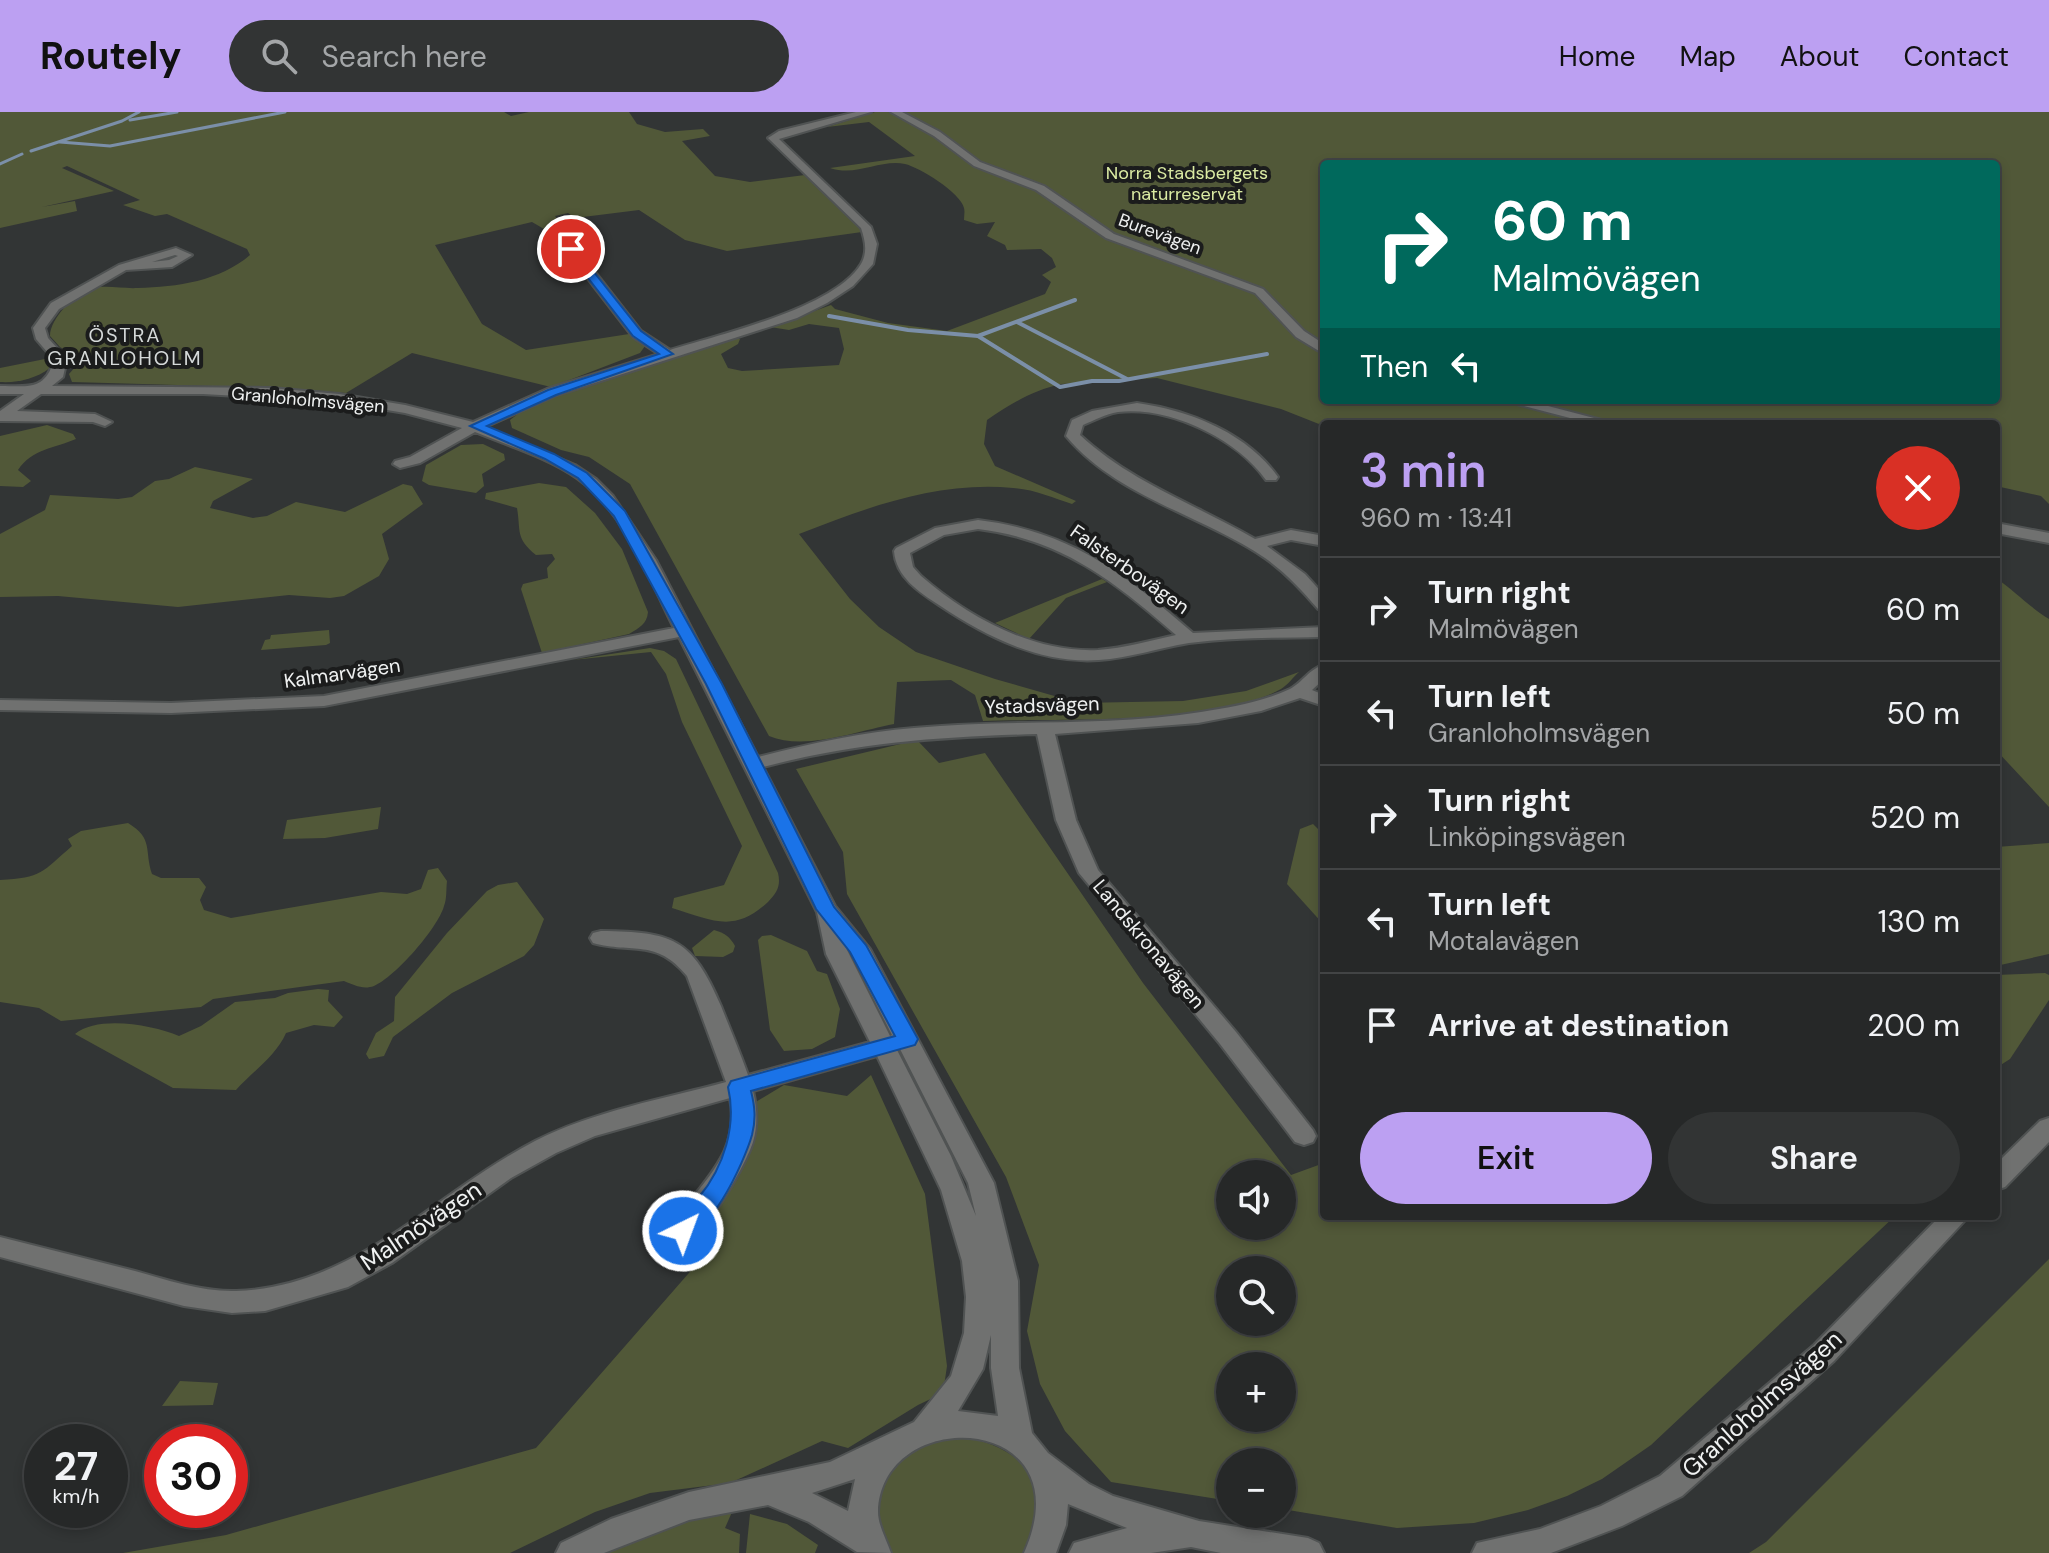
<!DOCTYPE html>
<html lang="en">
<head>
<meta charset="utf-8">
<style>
  :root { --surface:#262828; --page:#323434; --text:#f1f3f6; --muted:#a4a6a8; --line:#424445; --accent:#bca0f2 }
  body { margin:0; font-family:"DM Sans",sans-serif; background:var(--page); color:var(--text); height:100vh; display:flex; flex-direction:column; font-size:30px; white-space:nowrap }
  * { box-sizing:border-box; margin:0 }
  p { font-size:26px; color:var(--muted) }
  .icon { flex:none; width:44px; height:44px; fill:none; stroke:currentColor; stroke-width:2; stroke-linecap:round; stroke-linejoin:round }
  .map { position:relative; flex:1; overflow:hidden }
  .side { position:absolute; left:1320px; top:308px; width:680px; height:800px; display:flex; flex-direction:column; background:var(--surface); border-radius:8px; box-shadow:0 4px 12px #0003,0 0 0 2px var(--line) }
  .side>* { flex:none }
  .top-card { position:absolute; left:1320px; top:48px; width:680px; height:244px; border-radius:8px; box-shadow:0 4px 12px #0003,0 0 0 2px var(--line); background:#00695c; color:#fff; overflow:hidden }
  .tools { position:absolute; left:1216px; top:1048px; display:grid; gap:16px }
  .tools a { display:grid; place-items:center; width:80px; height:80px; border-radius:50%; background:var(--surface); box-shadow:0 4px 12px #0003,0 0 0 2px var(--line); font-size:40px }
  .speed { position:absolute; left:24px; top:1312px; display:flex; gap:16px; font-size:40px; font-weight:700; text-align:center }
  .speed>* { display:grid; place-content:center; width:104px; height:104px; border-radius:50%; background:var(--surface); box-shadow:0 4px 12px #0003,0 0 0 2px var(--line); line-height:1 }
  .speed small { font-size:20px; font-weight:400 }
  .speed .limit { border:12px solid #d22; background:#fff; color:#111 }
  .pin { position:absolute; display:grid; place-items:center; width:68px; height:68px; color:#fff; margin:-34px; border:4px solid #fff; border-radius:50%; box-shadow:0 2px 8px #0007 }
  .me { position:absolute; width:88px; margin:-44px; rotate:42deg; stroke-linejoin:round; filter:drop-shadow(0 0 6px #0008) }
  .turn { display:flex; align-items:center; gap:28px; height:168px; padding:0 40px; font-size:36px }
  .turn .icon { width:104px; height:104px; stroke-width:2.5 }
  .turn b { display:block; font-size:56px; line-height:68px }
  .then { display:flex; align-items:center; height:76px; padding:0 40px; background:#0003; gap:16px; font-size:30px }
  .round { display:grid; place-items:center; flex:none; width:84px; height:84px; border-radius:42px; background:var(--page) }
  .head { display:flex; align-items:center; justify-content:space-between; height:136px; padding:0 40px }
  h1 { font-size:48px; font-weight:600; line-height:60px; color:var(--accent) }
  .action { display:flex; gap:16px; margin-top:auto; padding:16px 40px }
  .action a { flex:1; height:92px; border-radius:48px; background:var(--accent); color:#111; font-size:32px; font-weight:600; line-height:92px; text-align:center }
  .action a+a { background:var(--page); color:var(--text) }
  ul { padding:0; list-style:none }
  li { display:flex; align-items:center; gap:24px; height:104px; padding:0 40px; border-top:2px solid var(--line) }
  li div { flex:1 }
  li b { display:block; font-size:30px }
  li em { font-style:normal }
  header { display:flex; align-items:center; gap:48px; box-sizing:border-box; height:112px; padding:0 40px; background:var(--accent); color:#111 }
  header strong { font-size:38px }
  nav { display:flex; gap:44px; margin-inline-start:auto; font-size:28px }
  .search { width:560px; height:72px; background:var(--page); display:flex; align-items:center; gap:20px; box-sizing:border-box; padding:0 28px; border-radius:44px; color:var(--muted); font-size:30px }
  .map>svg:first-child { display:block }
  .green { fill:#515838; fill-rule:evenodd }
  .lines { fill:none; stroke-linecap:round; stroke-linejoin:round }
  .stream-far1 { stroke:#7b8fa8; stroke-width:3 }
  .stream { stroke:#7b8fa8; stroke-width:4 }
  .minor-casing { stroke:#505353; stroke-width:4 }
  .minor { fill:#707170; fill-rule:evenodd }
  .route { fill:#1a73e8; stroke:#114b97; stroke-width:2 }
  .labels { text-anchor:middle; stroke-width:8; stroke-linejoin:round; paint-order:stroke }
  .far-park-label { font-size:18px; fill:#dbeba3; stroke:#1b1c1c }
  .far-street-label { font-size:18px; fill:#eff1f1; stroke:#1b1c1c }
  .far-quarter-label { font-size:20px; letter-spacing:2px; fill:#d5d9d9; stroke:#1b1c1c }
  .street-label { font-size:20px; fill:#eff1f1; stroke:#1b1c1c }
  .near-street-label { font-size:24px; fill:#eff1f1; stroke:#1b1c1c }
</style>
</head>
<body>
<header>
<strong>Routely</strong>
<div class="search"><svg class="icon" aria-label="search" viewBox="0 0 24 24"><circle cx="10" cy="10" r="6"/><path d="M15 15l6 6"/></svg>Search here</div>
<nav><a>Home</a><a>Map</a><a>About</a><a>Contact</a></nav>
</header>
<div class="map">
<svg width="2049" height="1441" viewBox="0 0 2049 1441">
  <rect width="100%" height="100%" fill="#323535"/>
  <!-- green -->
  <g class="green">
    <path d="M0 0H504L511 4 529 0H629L637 12 665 20 703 17 710 24 682 29 715 64 750 70 805 63 848 100 862 120 727 139 685 128 639 98 575 106 568 101 555 104 564 115 544 117 532 110 435 133 482 212 526 238 629 222 645 234 640 241 551 275 412 241 346 281 286 276 72 270 69 262 77 253 76 244 60 235 50 224C50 206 76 180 94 176 107 173 124 177 138 176 177 175 220 169 250 143L247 137 167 102 155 104 123 93 140 88 67 54 62 56 114 79 42 95 75 89 77 99 0 116Z"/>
    <path d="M875 0H2049V392L2041 384 1996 374V312L1324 314 1281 297 1157 266 1061 272C1034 278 1010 292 987 308L984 332 995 354 1076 389 1072 392C1054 386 1033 377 1013 376 938 369 868 395 799 422L850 487 879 515 916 540 995 567 1079 591 1183 589 1246 579 1299 560C1293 565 1288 573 1281 577 1215 614 1061 606 983 609L975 583 951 568 897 570 894 612C857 619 805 639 769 624L630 372 589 345 561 338 512 316 510 308 523 298 557 282 735 225 740 227 738 232 721 242 728 256 742 259 839 253 844 237 839 216 809 212 789 218 770 215 831 193 835 197 888 211 947 219 1045 182 1051 170 1042 163 1056 155 1052 146 1041 137 1007 138 1005 133 987 124 995 110 977 112 964 108C964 104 965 100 964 96 961 81 919 55 905 52 880 47 857 65 830 56L915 44 869 10 827 15ZM1324 52H1996V288H1324Z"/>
    <path d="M50 246V256C35 267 18 271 0 270V256Z"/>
    <path d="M47 313 73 322 76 327C55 336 32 337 18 358L31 369 23 375 0 374V324Z"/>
    <polygon points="483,332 504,342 505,348 482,362 484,374 476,381 429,373 422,369 426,353 461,333"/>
    <polygon points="195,355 253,367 213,389 210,396 253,406 267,404 296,390 345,400 403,372 412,374 423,392 382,422 389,447 379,464 344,484 330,486 289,483 178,495 58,484 0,485 0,422 45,398 50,383 118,387 132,385 155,369 169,367"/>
    <path d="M539 371 566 375 595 401 622 437 648 500C647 512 639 516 629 522L542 541 521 477 523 472 548 466 547 456 555 447 552 442 536 443C515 426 521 419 517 396L485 387 486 381Z"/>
    <path d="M1996 466C2015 479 2029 495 2049 507V695L1996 638Z"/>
    <polygon points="1102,467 1107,470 1066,486 1029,527 995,511"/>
    <polygon points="329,518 330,531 326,533 261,538 265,528 270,527 271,523"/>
    <path d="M650 536 664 539 676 547 778 761C781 774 777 781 768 790 734 822 712 808 672 796L674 786 724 773 742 734 682 610 666 562 651 540 572 548Z"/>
    <path d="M917 628 939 651 985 641 1143 871 1291 1063 1324 1051V1104H1895L1651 1333 1602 1367 1567 1384 1528 1398 1474 1411 1397 1416 1282 1397V1350H1230V1389L1111 1370 1065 1319 1040 1272 1027 1219 1039 1153 1006 1065 847 782 843 740 796 657ZM1230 1062H1282V1114H1230ZM1230 1158H1282V1210H1230ZM1230 1254H1282V1306H1230Z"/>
    <polygon points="381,695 378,717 325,726 283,727 287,708"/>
    <path d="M128 711C154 727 144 738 152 762L161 766H199L206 775 200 788 204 798 231 806 381 780 407 782 421 777 428 758 438 756 447 769C446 777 447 787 444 794 438 816 395 865 374 874 363 878 354 873 344 869L213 887 201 895 61 909 39 896 0 890V768C42 766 42 760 72 734L68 727 81 719Z"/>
    <polygon points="1313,712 1324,723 1324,813 1287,772 1300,717"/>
    <polygon points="2049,731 2049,842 1996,854 1996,735"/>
    <polygon points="517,770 544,807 534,833 524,844 452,881 393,925 384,944 369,947 366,942 376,921 394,909 395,885 447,821 487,779 498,773"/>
    <path d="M714 818C725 821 730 825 735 834L733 840 723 845 695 844 692 836Z"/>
    <polygon points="771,823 807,839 817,859 827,862 840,897 835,925 812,937 784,939 770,918 758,828 762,824"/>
    <polygon points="2045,861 2049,863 2049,888 2010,947 1996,956 1996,863"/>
    <path d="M318 877 329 878 328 889 343 905 334 915 314 913 286 921C276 944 253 959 236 978L173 976 75 922C98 903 153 913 179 924L201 914 235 890 275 886 288 881Z"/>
    <polygon points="871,963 925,1082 947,1254 943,1281 918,1293 848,1336 822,1329 730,1371 650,1381 595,1400 510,1441 123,1441 226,1423 536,1336 695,1154 705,1132 683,1119 720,1071 744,997 784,973 847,984"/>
    <polygon points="2049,1147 2049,1441 1749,1441 1766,1430"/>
    <polygon points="180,1269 218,1271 213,1293 162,1294"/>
    <path d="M957 1325C1023 1330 1063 1380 1024 1441H890C861 1379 892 1336 957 1325Z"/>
    <polygon points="732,1400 725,1416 740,1422 739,1441 597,1441 710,1401"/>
    <polygon points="750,1402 787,1412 818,1433 815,1441 746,1441"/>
  </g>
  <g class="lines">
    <!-- stream-far1 -->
    <g class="stream-far1">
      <polyline points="130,8 177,0"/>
      <polyline points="60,30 110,34 285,0"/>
      <polyline points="31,39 122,9 139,0"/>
      <polyline points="0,52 22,42"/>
    </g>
    <!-- stream -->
    <g class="stream">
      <polyline points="829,204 908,218 978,224 1075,188"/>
      <polyline points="1017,210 1127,267"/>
      <polyline points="978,224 1060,275 1092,269 1119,269 1267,242"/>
    </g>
    <!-- minor casing -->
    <g class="minor-casing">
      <g id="minor">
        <path d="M856 0H871L779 27 871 115 877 132 873 152 853 174 827 191 797 206 557 283 485 315 575 353 596 367 613 384 656 448 758 645C809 632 862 620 914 616 1010 607 1106 615 1201 600 1231 595 1262 590 1290 577 1302 571 1310 556 1324 553V567L1312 578 1324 583V594L1300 586 1261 599 1198 611 1055 622 1076 708 1098 758 1236 920 1313 1018 1316 1024 1313 1030 1304 1033 1295 1030 1220 932 1079 761 1056 708 1037 622C939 625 859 630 763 655L835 794 870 837 994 1071 1018 1169 1019 1256 1032 1321 1048 1341 1089 1372 1113 1384 1199 1409 1308 1426 1319 1431 1324 1441H1221L1191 1435 1151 1441H1069L1074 1431 1127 1416 1068 1392 1066 1413 1056 1441H1024C1087 1300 881 1291 878 1400 878 1413 887 1429 891 1441L857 1440 809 1410 768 1393 689 1408 604 1441H556L561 1431 611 1407 689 1380 830 1350 914 1310 951 1264 964 1221 966 1185 962 1149 941 1078 877 944 753 979C757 996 758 1013 753 1030 746 1052 711 1113 692 1126 686 1130 680 1128 674 1126L670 1119C694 1073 742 1047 730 986L595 1024 556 1041 511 1066 392 1151 348 1175 265 1199 232 1201 184 1194 0 1145V1125C45 1136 90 1148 135 1159 167 1168 203 1180 236 1179 356 1175 435 1081 535 1029 594 999 663 987 726 970L687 864C656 826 633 842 593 831L590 826 593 821 601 819C673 820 692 826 721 894 730 917 740 940 748 963L870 930 826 842 817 800 679 525 324 594 171 601 0 598V588L171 591 324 584 674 516C649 466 625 400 577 366 547 345 509 334 475 320L420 351 400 356 393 352 395 349 410 345 462 316 405 301 339 290 203 282H41L17 299 95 302 112 310 105 314 93 310 0 309V299L24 282H0V274C28 274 45 279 54 248L36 227 33 216 51 191 119 153 176 136 192 143 172 155 126 158 59 197 45 216 48 226 67 247 63 265 52 274 271 276 339 282 405 293 473 310 547 277 659 242 633 225 565 137 569 128H577V137L641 219 670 238C718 223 835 196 861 152 868 140 865 128 861 116L768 26 779 19ZM175 143 178 144 169 148 152 150ZM846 836 850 840 892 923 890 924ZM900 937 968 1071 976 1104 951 1044 897 938ZM991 1223V1256L998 1304 958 1299 983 1257ZM855 1367 848 1399 812 1381Z"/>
        <polygon points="891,0 902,0 940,20 980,50 1044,74 1114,122 1263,177 1304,219 1324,232 1324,242 1296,225 1255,181 1106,126 1036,78 974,54 934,24"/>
        <polygon points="1501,288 1525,288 1617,312 1593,312"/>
        <path d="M1137 291C1189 298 1247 321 1278 365L1276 368H1266C1236 326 1169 294 1118 300 1105 302 1095 308 1083 313L1080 323C1132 371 1195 392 1255 427L1291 418 1324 424V434L1291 428 1267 434 1305 462 1324 483V498L1318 497C1302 478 1285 460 1265 446 1202 403 1117 385 1066 324L1072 308 1092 299Z"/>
        <path d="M978 408C1071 419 1125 462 1193 521L1324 515V525C1279 526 1234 525 1189 531 1159 536 1129 546 1099 548 1040 552 987 525 939 493 919 480 896 465 894 439L896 436 935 416ZM978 417C1062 427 1115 470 1176 523 1150 529 1124 536 1098 538 1033 541 968 505 921 464L913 455 910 441 944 423Z"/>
        <polygon points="1996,411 2049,421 2049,431 1996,421"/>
        <polygon points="2049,1006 2049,1030 2005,1075 1996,1078 1996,1052 2040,1009"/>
        <polygon points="1940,1104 1969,1104 1834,1249 1682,1384 1622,1414 1551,1441 1472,1441 1477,1431 1540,1417 1601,1394 1660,1364 1814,1233"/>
      </g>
    </g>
    <!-- minor -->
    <use href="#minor" class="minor"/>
  </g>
  <!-- route -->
  <path class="route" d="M567 135H574L641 219 673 242 556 283 487 314 554 342 587 361 625 399 722 572 834 795 866 833 918 927 915 933 751 979C755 995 756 1007 752 1023 745 1048 706 1136 674 1125L671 1119C678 1106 689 1096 699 1085 724 1055 737 1013 728 975L731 969 895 924 850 840 816 797 706 572 614 404 578 366 545 347 470 314 548 278 659 242 633 224 567 139Z"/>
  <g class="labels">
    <!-- far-park labels -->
    <g class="far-park-label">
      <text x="1187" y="67">Norra Stadsbergets<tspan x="1187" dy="21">naturreservat</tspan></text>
    </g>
    <!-- far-street labels -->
    <g class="far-street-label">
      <text transform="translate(1160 122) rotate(20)" y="6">Burevägen</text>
      <text transform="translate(308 288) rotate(5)" y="6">Granloholmsvägen</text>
    </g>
    <!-- far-quarter labels -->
    <g class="far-quarter-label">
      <text x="125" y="230">ÖSTRA<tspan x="125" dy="23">GRANLOHOLM</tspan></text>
    </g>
    <!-- street labels -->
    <g class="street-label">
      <text transform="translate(1130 457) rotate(35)" y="7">Falsterbovägen</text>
      <text transform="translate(342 561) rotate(-8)" y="7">Kalmarvägen</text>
      <text transform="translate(1042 593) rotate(-2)" y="7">Ystadsvägen</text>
      <text transform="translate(1149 832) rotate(50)" y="7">Landskronavägen</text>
    </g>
    <!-- near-street labels -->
    <g class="near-street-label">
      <text transform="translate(421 1114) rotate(-34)" y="8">Malmövägen</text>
      <text transform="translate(1762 1292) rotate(-42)" y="8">Granloholmsvägen</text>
    </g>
  </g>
</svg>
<div class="tools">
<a><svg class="icon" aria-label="sound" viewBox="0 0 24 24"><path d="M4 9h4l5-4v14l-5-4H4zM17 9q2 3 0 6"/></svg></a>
<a><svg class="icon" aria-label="search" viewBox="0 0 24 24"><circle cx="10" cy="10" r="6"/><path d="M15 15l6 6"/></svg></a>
<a>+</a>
<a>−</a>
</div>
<div class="speed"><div>27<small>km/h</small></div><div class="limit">30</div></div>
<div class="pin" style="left:571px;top:137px;background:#d93025"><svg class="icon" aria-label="arrive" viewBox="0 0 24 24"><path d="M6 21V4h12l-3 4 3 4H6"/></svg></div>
<svg class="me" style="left:683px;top:1119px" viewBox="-20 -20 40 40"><circle r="17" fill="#1a73e8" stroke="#fff" stroke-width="3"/><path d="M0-11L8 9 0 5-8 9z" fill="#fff"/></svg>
<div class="top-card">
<div class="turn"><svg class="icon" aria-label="right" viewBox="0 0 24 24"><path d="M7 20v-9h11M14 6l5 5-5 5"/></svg><div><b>60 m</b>Malmövägen</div></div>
<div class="then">Then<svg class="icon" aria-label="left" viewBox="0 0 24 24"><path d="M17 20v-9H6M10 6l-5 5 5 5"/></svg></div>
</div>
<section class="side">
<div class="head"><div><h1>3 min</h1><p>960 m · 13:41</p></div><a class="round" style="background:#d93025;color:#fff"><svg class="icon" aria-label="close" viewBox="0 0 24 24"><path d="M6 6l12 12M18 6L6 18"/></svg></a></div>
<ul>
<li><svg class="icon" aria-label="right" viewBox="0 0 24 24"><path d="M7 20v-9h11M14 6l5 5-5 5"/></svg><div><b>Turn right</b><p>Malmövägen</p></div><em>60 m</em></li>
<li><svg class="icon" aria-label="left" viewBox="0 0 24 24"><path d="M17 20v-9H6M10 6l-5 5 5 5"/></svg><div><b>Turn left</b><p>Granloholmsvägen</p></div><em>50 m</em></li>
<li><svg class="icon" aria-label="right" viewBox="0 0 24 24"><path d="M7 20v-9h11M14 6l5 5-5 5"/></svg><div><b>Turn right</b><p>Linköpingsvägen</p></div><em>520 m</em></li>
<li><svg class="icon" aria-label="left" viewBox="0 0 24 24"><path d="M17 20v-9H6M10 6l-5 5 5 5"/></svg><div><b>Turn left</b><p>Motalavägen</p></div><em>130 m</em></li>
<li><svg class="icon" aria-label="arrive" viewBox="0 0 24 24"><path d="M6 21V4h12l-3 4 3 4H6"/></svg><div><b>Arrive at destination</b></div><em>200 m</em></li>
</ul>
<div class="action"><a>Exit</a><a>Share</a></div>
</section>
</div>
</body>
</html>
